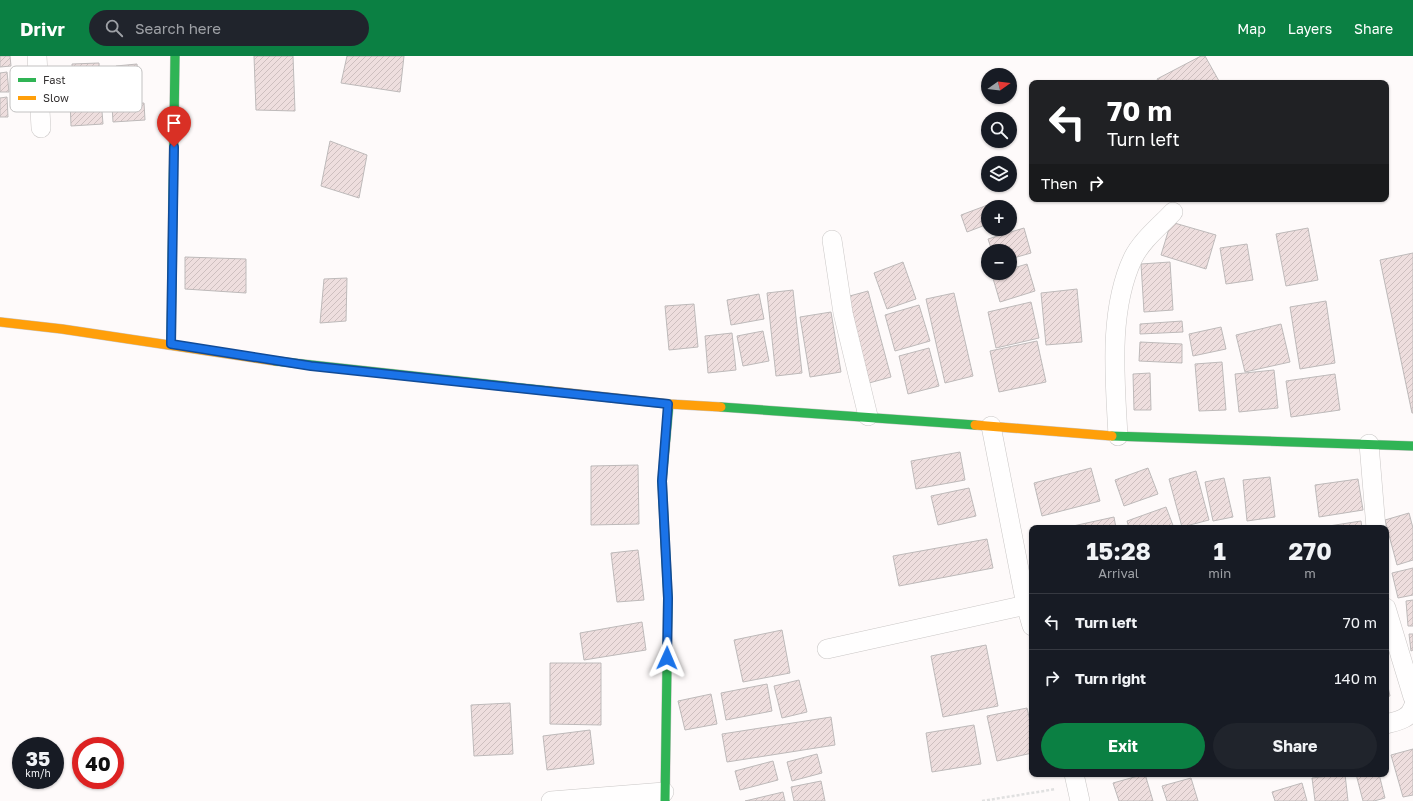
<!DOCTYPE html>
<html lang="en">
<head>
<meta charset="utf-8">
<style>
  :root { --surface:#171b24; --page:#20242c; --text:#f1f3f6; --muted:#9ea1a6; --line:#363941; --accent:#0b8043 }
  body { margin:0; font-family:"Golos Text",sans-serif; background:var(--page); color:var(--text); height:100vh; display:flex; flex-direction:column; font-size:15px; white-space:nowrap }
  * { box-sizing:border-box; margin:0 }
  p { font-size:13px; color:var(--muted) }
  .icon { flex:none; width:22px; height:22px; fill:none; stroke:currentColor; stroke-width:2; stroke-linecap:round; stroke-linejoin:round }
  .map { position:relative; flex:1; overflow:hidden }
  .sheet { position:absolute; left:1029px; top:469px; width:360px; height:252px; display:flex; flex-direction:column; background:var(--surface); border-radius:8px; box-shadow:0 1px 3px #0004 }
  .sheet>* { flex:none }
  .hud { position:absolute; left:1029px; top:24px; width:360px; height:122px; border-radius:8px; box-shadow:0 1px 3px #0004; background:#202124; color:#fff; overflow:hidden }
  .needle { width:26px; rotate:76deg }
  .fabs { position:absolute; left:981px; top:12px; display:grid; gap:8px }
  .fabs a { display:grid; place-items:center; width:36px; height:36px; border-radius:50%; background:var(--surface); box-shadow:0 1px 3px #0004; font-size:20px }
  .speed { position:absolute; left:12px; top:681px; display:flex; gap:8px; font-size:20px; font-weight:700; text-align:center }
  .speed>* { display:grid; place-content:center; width:52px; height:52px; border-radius:50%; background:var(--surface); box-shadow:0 1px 3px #0004; line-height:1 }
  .speed small { font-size:10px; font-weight:400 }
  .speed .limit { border:6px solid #d22; background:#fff; color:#111 }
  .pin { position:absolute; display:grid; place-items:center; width:34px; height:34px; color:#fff; margin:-41px -17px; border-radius:50% 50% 50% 0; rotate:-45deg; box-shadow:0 0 4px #0007 }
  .pin .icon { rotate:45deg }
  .me { position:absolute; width:44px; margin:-22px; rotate:1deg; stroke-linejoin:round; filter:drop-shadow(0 0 3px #0008) }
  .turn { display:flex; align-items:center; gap:14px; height:84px; padding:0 12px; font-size:18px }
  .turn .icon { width:52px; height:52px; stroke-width:2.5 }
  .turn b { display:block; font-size:28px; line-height:34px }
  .then { display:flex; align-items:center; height:38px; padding:0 12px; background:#0003; gap:8px; font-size:15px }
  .eta { display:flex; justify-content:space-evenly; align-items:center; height:68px; text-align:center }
  .eta b { font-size:24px; font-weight:700; line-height:28px }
  .cta { display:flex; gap:8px; margin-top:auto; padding:8px 12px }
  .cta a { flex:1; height:46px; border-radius:24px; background:var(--accent); color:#fff; font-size:16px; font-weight:700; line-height:46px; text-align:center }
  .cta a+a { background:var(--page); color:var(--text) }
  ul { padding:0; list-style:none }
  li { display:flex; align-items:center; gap:12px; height:56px; padding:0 12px; border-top:1px solid var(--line) }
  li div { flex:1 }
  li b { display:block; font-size:15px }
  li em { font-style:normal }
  header { display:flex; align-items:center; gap:24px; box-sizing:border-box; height:56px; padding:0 20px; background:var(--accent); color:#fff }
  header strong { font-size:19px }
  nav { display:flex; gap:22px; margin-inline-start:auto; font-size:14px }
  .search { width:280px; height:36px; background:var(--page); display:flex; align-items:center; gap:10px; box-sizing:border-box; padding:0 14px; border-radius:22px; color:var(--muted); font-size:15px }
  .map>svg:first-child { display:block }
  .building { fill:url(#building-hatch); stroke:#bebaba }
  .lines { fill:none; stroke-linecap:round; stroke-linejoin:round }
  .street-casing { stroke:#cac7c6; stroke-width:20 }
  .fast-casing { stroke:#cac7c6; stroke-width:10 }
  .slow-casing { stroke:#cac7c6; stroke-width:10 }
  .path { stroke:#e0e0e0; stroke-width:2.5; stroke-dasharray:3 2; stroke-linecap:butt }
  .street { stroke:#fffefe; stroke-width:19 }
  .fast { stroke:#30b455; stroke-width:9 }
  .slow { stroke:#ff9f0a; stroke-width:9 }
  .route-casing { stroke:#114b97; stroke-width:10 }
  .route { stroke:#1a73e8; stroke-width:7 }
  .key { fill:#fff; stroke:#c2c1c1; stroke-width:1 }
  .key-label { font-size:11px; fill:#343131 }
</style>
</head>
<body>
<header>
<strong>Drivr</strong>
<div class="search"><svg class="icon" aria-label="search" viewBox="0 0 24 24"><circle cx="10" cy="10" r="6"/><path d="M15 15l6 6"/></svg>Search here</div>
<nav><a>Map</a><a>Layers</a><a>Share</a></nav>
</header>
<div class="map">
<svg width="1413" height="745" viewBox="0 0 1413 745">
  <defs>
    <pattern id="building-hatch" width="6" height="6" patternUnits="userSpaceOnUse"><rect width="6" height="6" fill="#eedede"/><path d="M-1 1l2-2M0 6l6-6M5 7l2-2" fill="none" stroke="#cdbfbf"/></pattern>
  </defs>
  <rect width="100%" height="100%" fill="#fefafa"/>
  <!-- building -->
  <g class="building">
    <polygon points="0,0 10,0 11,10 0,11"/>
    <polygon points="254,0 293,0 295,55 256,54"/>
    <polygon points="347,0 404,0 400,36 341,27"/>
    <polygon points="1201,0 1205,0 1219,25 1215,27 1159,27 1157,23"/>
    <polygon points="99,7 100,32 73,34 72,8"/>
    <polygon points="137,8 139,37 118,38 116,10"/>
    <polygon points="7,16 9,36 0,36 0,17"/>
    <polygon points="7,41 8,61 0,61 0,42"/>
    <polygon points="101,43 103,68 71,70 70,44"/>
    <polygon points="144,47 145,64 113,66 112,49"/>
    <polygon points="330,85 367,99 359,142 321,130"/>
    <polygon points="993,147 994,151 988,151 988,168 967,176 961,159"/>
    <polygon points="1171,166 1216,179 1206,213 1161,199"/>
    <polygon points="1024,172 1031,197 1010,203 1010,195 992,195 988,183"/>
    <polygon points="1308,172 1318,224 1286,230 1276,178"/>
    <polygon points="1247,188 1253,224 1226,228 1220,192"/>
    <polygon points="1413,197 1413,357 1412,357 1380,204"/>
    <polygon points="185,201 246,203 246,237 185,233"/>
    <polygon points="903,206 916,243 887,253 874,217"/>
    <polygon points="1170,206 1173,254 1144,256 1141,208"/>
    <polygon points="1027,208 1035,235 1000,246 992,219 1010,217 1010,213"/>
    <polygon points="347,222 346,265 320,267 324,223"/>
    <polygon points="1077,233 1082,286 1046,289 1041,237"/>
    <polygon points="793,234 802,317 776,320 767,237"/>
    <polygon points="868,235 891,321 869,327 846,241"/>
    <polygon points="954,237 973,320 945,327 926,243"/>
    <polygon points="759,238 764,263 731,269 727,244"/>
    <polygon points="1326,245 1335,307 1300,313 1290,251"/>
    <polygon points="1031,246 1039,282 996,292 988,256"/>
    <polygon points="694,248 698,291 669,294 665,250"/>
    <polygon points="919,249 930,285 895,295 885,259"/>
    <polygon points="831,256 841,316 810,321 800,261"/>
    <polygon points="1182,265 1183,276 1140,278 1140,268"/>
    <polygon points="1281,268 1290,306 1245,316 1236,279"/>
    <polygon points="1221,271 1226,293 1193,300 1189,278"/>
    <polygon points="763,275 769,305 743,310 737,280"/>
    <polygon points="732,277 736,314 708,317 705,280"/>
    <polygon points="1037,285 1046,326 999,336 990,295"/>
    <polygon points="1140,286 1182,288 1182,307 1139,305"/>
    <polygon points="929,292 939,330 908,338 899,300"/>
    <polygon points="1222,306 1226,354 1199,355 1195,308"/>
    <polygon points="1274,314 1278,352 1239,356 1235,318"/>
    <polygon points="1150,317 1151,354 1134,354 1133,318"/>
    <polygon points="1335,318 1340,354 1291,361 1286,325"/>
    <polygon points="960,396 965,424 916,433 911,405"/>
    <polygon points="638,409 639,468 591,469 591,410"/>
    <polygon points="1091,412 1100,445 1042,460 1034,427"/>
    <polygon points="1148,412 1158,438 1124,450 1115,424"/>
    <polygon points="1196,415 1209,464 1182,471 1169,423"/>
    <polygon points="1270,421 1275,461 1247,465 1243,424"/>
    <polygon points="1224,422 1233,461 1213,465 1205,426"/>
    <polygon points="1358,423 1363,454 1319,461 1315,429"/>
    <polygon points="969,432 976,460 938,469 931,440"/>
    <polygon points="1166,451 1174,472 1129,472 1127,465"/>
    <polygon points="1409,457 1413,472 1413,504 1397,509 1385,464"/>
    <polygon points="1114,461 1116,472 1074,472 1073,470"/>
    <polygon points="1361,465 1362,472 1316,472"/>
    <polygon points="987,483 993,512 899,530 893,500"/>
    <polygon points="638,494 644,544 617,546 611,497"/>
    <polygon points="1413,512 1413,539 1398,542 1392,517"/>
    <polygon points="1413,544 1413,570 1408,570 1406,545"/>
    <polygon points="642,566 646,594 584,604 580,577"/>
    <polygon points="782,574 790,617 743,626 734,584"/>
    <polygon points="1409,578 1413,578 1413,594 1411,595"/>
    <polygon points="986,589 998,650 943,661 931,600"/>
    <polygon points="550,607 601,607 601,669 550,668"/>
    <polygon points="1386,622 1390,640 1386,641"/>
    <polygon points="799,624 807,656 782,662 774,630"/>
    <polygon points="767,628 772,655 726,664 721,637"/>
    <polygon points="711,638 717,668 685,674 678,645"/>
    <polygon points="510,647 513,698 474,700 471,649"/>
    <polygon points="1027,652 1032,673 1032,697 997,705 987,660"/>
    <polygon points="831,661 835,689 727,706 722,678"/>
    <polygon points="974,669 981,708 932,716 926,677"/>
    <polygon points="590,674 594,708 547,714 543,680"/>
    <polygon points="1413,693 1413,739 1403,741 1391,699"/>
    <polygon points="817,698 822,717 792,725 787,706"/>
    <polygon points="773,705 778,724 740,734 735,715"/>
    <polygon points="1145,718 1153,745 1119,745 1113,727"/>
    <polygon points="1345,718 1348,745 1315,745 1312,722"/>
    <polygon points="1356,718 1379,718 1385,742 1374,745 1363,745"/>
    <polygon points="1191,722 1198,745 1167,745 1162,730"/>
    <polygon points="821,725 825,745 794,745 791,731"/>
    <polygon points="1302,727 1307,745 1275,745 1272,736"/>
    <polygon points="783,736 785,745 745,745"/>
  </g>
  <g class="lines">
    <!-- street casing -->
    <g class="street-casing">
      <g id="street">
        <polyline points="37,0 41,72"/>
        <polyline points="832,184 843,257 868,360"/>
        <polyline points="991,370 1026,549 1032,570"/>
        <path d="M1118 380C1115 323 1108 255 1133 202 1142 184 1160 170 1173 156"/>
        <polyline points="1369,388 1376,472"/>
        <polyline points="1386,552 1413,641"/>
        <polyline points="827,593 1026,549"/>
        <path d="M1386 668C1397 665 1410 663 1413 651"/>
        <polyline points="1074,718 1080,745"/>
        <polyline points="551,745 664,736"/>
      </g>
    </g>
    <!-- fast casing -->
    <g class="fast-casing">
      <g id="fast">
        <polyline points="171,288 175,0"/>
        <polyline points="275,305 550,335"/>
        <polyline points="721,351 975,369"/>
        <polyline points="1112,380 1413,390"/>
        <polyline points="665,745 668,542 662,425 669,348"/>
      </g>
    </g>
    <!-- slow casing -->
    <g class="slow-casing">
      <g id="slow">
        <polyline points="0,266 62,273 275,305"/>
        <polyline points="550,335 669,348 721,351"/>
        <polyline points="975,369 1112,380"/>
      </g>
    </g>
    <!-- path -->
    <polyline class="path" points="982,745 1056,733"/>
    <!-- street -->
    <use href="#street" class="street"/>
    <!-- fast -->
    <use href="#fast" class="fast"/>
    <!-- slow -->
    <use href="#slow" class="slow"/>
  </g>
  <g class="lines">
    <!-- route casing -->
    <g class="route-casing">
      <polyline id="route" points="174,91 171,288 311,310 668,348 662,425 668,542 667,602"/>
    </g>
    <!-- route -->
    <use href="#route" class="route"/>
  </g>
  <!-- legend -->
  <rect x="10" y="10" width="132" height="46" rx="6" class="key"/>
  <rect x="18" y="22" width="18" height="4" fill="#30b455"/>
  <rect x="18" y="40" width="18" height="4" fill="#ff9f0a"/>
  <g class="key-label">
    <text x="43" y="28">Fast</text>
    <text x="43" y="46">Slow</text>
  </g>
</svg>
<div class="fabs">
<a><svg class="needle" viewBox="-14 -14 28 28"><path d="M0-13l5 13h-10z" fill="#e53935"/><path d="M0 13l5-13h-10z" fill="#9ea1a6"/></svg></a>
<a><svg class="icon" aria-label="search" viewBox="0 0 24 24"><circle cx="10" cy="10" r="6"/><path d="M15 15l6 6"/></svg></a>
<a><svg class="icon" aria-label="layers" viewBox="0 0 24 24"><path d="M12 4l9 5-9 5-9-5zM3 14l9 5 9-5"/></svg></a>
<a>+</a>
<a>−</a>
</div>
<div class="speed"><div>35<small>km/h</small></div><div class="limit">40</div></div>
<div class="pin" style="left:174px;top:91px;background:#d93025"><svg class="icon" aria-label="arrive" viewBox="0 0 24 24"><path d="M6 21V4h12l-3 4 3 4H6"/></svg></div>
<svg class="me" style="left:667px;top:602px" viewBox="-20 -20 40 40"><path d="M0-17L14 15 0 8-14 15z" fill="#1a73e8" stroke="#fff" stroke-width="4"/></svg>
<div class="hud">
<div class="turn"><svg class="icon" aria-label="left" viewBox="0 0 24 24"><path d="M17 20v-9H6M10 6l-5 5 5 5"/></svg><div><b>70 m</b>Turn left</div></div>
<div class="then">Then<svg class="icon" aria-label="right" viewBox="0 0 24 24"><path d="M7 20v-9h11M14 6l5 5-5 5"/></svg></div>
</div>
<section class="sheet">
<div class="eta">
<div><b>15:28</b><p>Arrival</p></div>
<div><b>1</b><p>min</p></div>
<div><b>270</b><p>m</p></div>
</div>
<ul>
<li><svg class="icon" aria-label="left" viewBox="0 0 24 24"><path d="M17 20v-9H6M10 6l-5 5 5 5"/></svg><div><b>Turn left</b></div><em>70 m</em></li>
<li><svg class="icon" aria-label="right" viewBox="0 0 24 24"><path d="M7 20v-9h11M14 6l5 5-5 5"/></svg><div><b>Turn right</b></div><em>140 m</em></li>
</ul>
<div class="cta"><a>Exit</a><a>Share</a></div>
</section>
</div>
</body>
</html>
